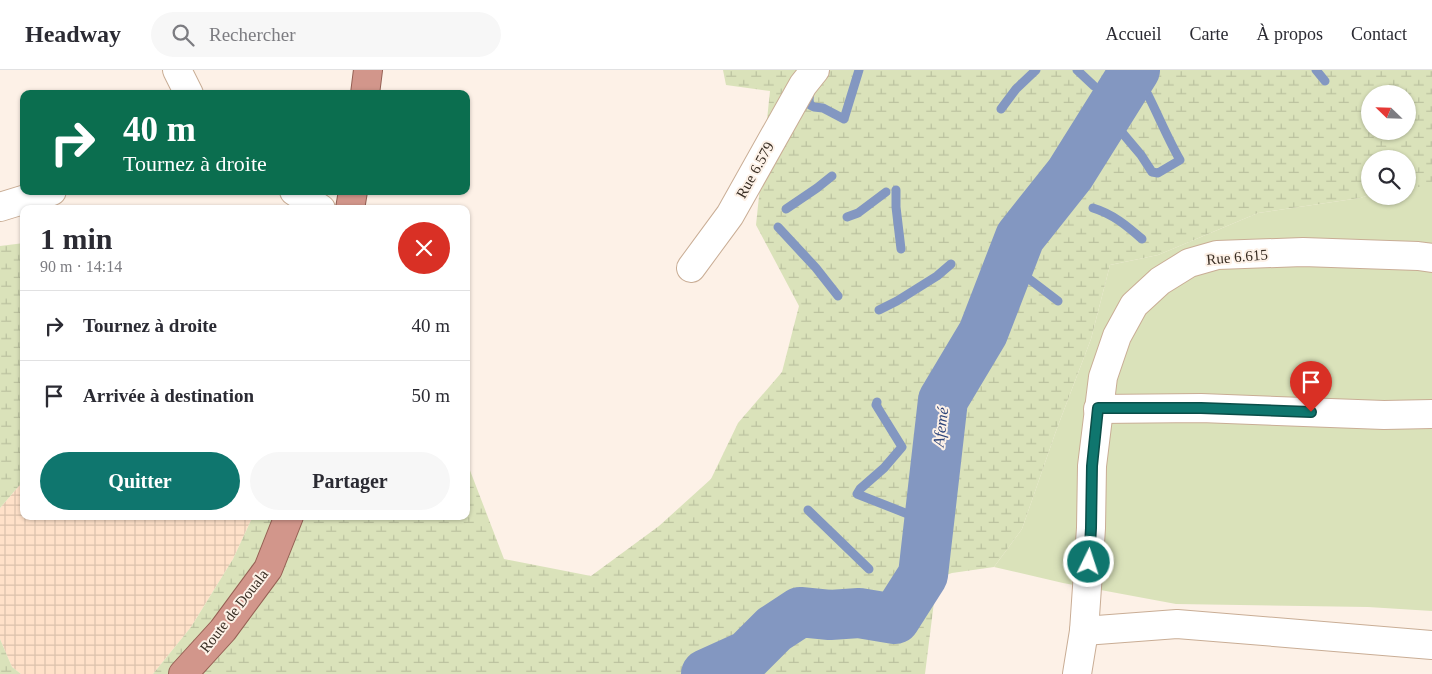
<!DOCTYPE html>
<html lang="fr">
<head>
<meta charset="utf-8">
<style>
  :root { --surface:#fff; --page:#f7f7f7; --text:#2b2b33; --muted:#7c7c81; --line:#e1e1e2; --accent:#0f766e }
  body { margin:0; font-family:"Times New Roman",serif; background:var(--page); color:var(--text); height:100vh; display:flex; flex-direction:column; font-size:19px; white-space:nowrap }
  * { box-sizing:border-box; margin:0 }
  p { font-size:16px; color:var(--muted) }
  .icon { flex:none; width:28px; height:28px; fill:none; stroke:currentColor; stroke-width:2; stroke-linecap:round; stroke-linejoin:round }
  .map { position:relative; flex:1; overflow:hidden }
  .details { position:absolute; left:20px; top:135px; width:450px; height:315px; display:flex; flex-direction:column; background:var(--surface); border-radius:10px; box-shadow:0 1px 4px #0004 }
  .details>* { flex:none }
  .banner { position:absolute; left:20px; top:20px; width:450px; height:105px; border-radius:10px; box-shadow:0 1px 4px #0004; background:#0b6e4f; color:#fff; overflow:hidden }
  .needle { width:32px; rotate:293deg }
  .controls { position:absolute; left:1361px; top:15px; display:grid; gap:10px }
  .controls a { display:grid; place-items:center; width:55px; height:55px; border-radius:50%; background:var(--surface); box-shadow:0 1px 4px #0004; font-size:25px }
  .pin { position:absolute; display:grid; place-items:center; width:42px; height:42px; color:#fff; margin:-51px -21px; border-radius:50% 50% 50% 0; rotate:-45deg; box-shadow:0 0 5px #0007 }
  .pin .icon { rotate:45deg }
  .me { position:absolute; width:55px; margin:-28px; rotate:4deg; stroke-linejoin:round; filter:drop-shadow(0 0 4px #0008) }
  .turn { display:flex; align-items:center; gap:18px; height:105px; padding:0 20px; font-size:22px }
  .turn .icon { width:65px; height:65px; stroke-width:2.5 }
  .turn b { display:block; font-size:35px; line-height:42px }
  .round { display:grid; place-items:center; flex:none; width:52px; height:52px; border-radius:26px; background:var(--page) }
  .head { display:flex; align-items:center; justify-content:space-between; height:85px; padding:0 20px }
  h1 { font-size:30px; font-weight:800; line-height:38px }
  .primary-button { display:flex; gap:10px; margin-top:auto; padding:10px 20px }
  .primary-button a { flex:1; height:58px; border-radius:30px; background:var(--accent); color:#fff; font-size:20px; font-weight:800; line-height:58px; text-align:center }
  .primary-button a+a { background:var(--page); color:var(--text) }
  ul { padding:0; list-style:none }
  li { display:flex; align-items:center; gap:15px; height:70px; padding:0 20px; border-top:1px solid var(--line) }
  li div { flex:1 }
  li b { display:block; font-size:19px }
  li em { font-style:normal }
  header { display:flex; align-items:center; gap:30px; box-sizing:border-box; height:70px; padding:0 25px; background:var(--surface); border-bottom:1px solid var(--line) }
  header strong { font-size:24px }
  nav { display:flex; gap:28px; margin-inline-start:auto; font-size:18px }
  .search { width:350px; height:45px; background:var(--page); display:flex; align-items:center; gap:12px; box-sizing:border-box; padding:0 18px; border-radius:28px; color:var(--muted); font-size:19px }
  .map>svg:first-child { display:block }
  .industrial { fill:url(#industrial-grid) }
  .grass { fill:#dae2ba }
  .wetland { fill:url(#wetland-marsh); fill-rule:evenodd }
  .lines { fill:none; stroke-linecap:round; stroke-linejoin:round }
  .stream { stroke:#8397c1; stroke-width:9 }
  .river { stroke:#8397c1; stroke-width:50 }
  .minor-casing { stroke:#c9ad95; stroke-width:30 }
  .trunk-casing { stroke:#956054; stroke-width:30 }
  .minor { stroke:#fff; stroke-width:28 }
  .trunk { stroke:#d2968b; stroke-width:28 }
  .route-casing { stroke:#0a4d48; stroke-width:12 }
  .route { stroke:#0f766e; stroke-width:9 }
  .labels { text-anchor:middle; stroke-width:4; stroke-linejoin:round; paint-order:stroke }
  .street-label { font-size:15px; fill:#392e24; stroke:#fdf1e7 }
  .water-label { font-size:16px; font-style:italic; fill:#2d447a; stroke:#fdf1e7 }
</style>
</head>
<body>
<header>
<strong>Headway</strong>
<div class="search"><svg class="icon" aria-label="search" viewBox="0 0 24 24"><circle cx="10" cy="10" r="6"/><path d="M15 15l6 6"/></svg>Rechercher</div>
<nav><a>Accueil</a><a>Carte</a><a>À propos</a><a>Contact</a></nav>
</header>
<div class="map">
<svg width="1432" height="604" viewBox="0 0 1432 604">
  <defs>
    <pattern id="industrial-grid" width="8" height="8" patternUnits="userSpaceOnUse" patternTransform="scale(1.25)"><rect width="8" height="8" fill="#ffe1c9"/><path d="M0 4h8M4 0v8" fill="none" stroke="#dbc1ac"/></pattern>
    <pattern id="wetland-marsh" width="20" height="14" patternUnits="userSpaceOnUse" patternTransform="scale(1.25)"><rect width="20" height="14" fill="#dae2ba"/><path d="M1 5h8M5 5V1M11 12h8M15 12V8" fill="none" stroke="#bcc2a0"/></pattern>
  </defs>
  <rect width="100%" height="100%" fill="#fdf1e7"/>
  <!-- industrial -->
  <polygon class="industrial" points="24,410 24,446 253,446 233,489 191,557 153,604 21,604 12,597 0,569 0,438"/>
  <!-- grass -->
  <polygon class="grass" points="1408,117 1432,117 1432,541 1368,537 1176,534 1063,513 994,497 1022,459 1056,361 1091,269 1110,195 1158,185 1258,143 1360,128 1370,125 1370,126 1408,126"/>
  <!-- wetland -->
  <g class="wetland">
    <path d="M723 0H1432V117H1408V89H1370V125L1360 128 1258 143 1158 185 1110 195 1091 269 1056 361 1022 459 994 497 952 503 937 508 925 604H153L191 557 233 489 253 446H466V390L504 489 591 506 659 456 711 409 738 353 782 302 799 236 756 155 770 21 726 15ZM1370 24H1408V61H1370Z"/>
    <polygon points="24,173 24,410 0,438 0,176"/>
    <polygon points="0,569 12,597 21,604 0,604"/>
  </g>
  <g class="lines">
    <!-- stream -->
    <g class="stream">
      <polyline points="1077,0 1094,16"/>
      <polyline points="1316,0 1325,11"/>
      <polyline points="810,21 809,30 810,35 814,37 823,38 844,49 859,0"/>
      <polyline points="1001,39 1016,19 1036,0"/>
      <path d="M1104 50 1110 51 1114 53 1141 85 1152 102 1158 103 1180 90C1168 69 1159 47 1148 25 1143 17 1137 10 1136 0"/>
      <polyline points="896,120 896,137 901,179"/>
      <path d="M1093 138C1113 144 1127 156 1142 169"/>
      <polyline points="786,139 817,118 832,106"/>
      <polyline points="847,147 858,143 886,122"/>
      <polyline points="778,157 816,198 838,226"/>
      <polyline points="1020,202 1058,231"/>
      <polyline points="879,240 897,231 937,206 951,194"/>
      <polyline points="877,332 876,335 902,377 884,398 860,419 857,424 918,448"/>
      <polyline points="808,440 869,499"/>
    </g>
    <!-- river -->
    <polyline class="river" points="706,604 748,585 774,559 800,542 830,545 859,543 895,549 923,505 943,330 983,263 1020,167 1070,104 1135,0"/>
    <!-- minor casing -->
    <g class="minor-casing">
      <g id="minor">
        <polyline points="177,0 189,24"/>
        <polyline points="294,121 321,139"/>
        <polyline points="0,137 52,121"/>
        <polyline points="691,198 730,145 803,15 815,0"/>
        <polyline points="1098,339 1201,338 1384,345 1432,344"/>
        <polyline points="1084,561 1177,554 1432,575"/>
        <polyline points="1077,604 1084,561 1091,458 1092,396 1103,307 1117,266 1134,235 1160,211 1189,193 1217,185 1303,182 1418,186 1432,188"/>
      </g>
    </g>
    <!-- trunk casing -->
    <g class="trunk-casing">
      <g id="trunk">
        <polyline points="365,24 368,0"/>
        <polyline points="350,139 353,121"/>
        <polyline points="183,604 223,560 268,499 289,446"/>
      </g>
    </g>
    <!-- minor -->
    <use href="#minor" class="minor"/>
    <!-- trunk -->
    <use href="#trunk" class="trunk"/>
  </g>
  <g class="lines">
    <!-- route casing -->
    <g class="route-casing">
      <polyline id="route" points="1089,492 1091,458 1092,396 1098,338 1201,338 1311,342"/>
    </g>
    <!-- route -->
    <use href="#route" class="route"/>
  </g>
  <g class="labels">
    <!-- street labels -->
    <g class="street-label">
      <text transform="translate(755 100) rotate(-61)" y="5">Rue 6.579</text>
      <text transform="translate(1237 187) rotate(-5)" y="5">Rue 6.615</text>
      <text transform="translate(234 541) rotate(-52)" y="5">Route de Douala</text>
    </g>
    <!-- water labels -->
    <g class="water-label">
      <text transform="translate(940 357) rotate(-83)" y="6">Afemé</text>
    </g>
  </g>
</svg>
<div class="controls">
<a><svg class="needle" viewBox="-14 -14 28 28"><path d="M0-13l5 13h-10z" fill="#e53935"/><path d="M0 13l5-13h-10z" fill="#7c7c81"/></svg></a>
<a><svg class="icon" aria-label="search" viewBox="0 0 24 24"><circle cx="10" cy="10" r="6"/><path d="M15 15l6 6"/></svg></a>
</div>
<div class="pin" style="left:1311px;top:342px;background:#d93025"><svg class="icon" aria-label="arrive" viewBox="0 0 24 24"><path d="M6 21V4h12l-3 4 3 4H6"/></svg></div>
<svg class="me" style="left:1089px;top:492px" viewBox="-20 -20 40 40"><circle r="17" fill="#0f766e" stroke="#fff" stroke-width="3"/><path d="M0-11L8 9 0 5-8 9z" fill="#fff"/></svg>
<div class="banner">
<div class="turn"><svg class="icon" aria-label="right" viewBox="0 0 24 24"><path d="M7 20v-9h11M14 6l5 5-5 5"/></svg><div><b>40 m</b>Tournez à droite</div></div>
</div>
<section class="details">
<div class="head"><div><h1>1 min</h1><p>90 m · 14:14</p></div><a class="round" style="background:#d93025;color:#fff"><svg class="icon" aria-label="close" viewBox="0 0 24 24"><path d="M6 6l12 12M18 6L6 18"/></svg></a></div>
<ul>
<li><svg class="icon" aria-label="right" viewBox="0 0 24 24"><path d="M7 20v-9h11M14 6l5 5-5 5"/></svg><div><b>Tournez à droite</b></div><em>40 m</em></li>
<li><svg class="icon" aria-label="arrive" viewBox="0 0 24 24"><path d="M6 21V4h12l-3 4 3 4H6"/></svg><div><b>Arrivée à destination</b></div><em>50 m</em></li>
</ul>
<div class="primary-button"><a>Quitter</a><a>Partager</a></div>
</section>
</div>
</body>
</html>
